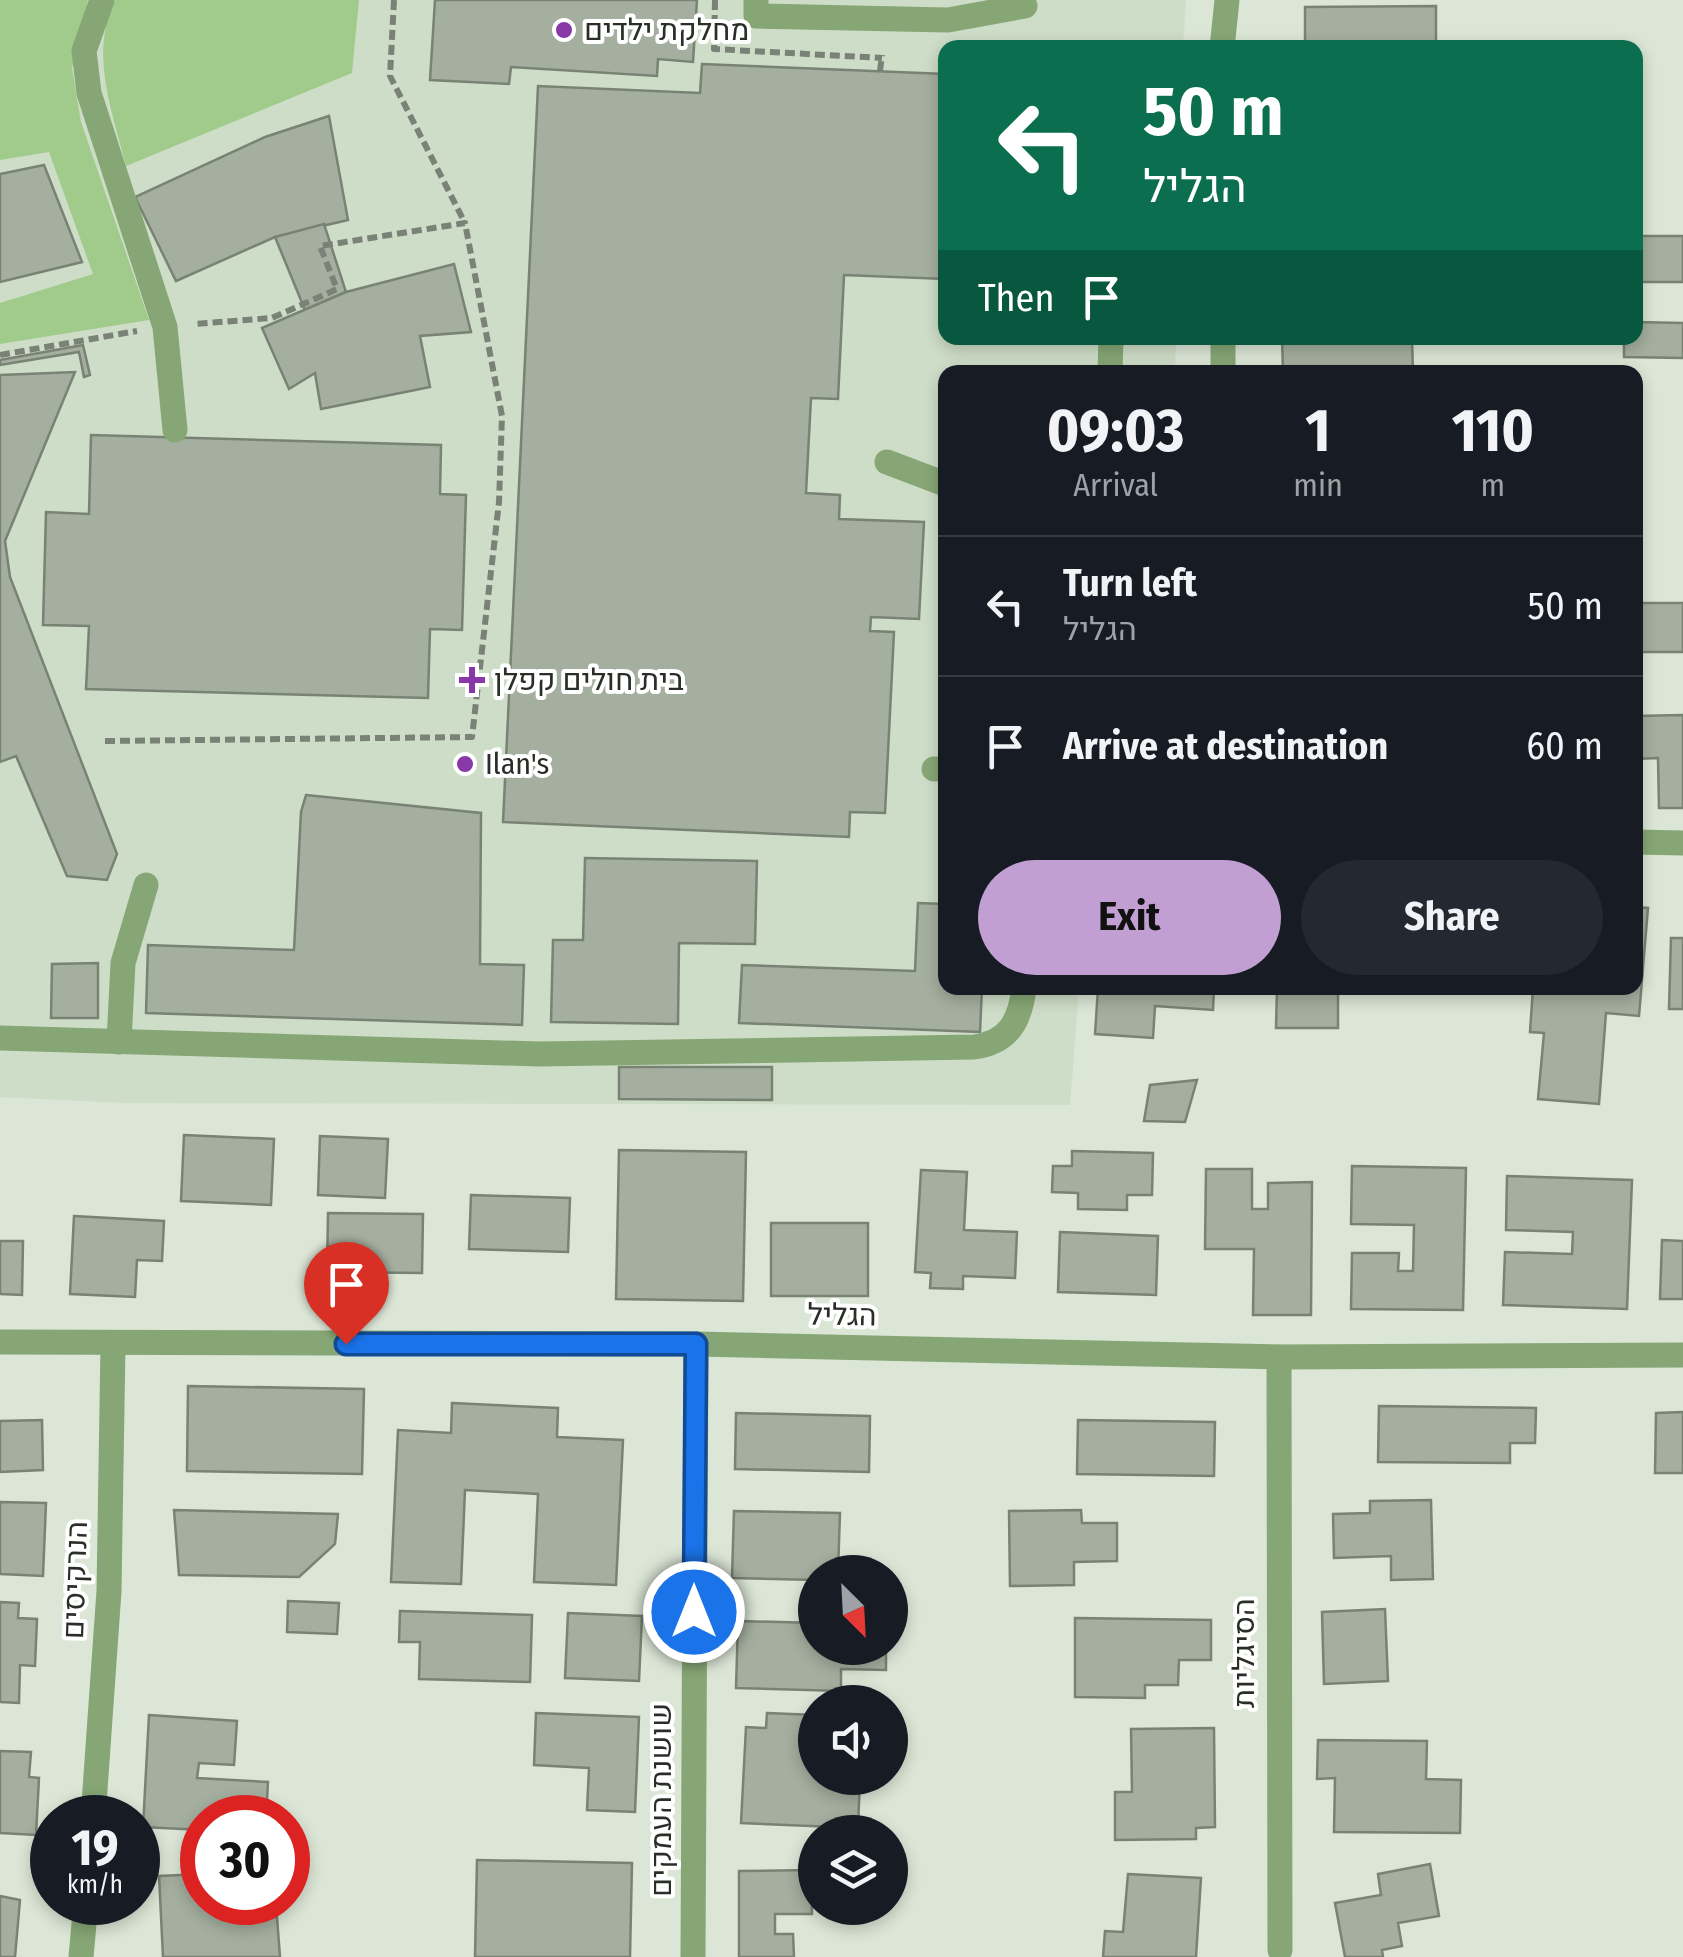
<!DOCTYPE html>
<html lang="en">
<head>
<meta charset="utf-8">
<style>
  :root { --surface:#171b24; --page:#242831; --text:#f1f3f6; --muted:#9ea1a6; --line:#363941; --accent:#c29fd2 }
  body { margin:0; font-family:"Fira Sans Condensed",Heebo,sans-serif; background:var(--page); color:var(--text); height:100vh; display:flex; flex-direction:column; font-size:38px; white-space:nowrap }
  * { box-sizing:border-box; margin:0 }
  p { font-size:32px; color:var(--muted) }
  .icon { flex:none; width:55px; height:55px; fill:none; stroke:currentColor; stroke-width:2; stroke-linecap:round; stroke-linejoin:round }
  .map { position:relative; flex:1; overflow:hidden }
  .details { position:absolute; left:938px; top:365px; width:705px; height:630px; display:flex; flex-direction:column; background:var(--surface); border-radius:20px; box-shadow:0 5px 15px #0003 }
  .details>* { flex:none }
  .guide { position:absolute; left:938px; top:40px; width:705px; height:305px; border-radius:20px; box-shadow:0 5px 15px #0003; background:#0b6e4f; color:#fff; overflow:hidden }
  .needle { width:65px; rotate:156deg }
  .buttons { position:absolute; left:798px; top:1555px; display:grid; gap:20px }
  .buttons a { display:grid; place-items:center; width:110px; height:110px; border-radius:50%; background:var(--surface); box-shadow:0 5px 15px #0003; font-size:50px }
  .speed { position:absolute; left:30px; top:1795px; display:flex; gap:20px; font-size:50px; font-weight:700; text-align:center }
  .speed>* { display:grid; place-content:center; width:130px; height:130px; border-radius:50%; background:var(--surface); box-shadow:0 5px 15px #0003; line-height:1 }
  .speed small { font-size:25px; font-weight:400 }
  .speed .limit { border:15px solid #d22; background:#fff; color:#111 }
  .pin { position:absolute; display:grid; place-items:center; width:85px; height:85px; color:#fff; margin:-102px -42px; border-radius:50% 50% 50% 0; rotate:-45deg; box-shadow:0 0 10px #0007 }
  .pin .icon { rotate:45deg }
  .me { position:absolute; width:110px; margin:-55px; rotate:0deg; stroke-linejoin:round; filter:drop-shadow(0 0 8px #0008) }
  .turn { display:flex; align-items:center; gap:35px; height:210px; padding:0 40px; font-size:45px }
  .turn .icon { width:130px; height:130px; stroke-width:2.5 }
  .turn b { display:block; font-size:70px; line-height:85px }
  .then { display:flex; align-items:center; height:95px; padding:0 40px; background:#0003; gap:20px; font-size:38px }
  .eta { display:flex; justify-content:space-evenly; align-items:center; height:170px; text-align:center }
  .eta b { font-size:60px; font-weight:700; line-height:70px }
  .button { display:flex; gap:20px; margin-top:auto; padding:20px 40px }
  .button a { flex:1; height:115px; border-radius:60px; background:var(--accent); color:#111; font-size:40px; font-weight:700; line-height:115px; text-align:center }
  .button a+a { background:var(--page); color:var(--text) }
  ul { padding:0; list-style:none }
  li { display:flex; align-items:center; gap:30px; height:140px; padding:0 40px; border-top:2px solid var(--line) }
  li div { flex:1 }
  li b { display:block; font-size:38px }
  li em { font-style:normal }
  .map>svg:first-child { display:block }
  .built { fill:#ceddc7 }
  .green { fill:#a1cb8b }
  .building { fill:#a4af9f; stroke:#798374; stroke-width:2.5 }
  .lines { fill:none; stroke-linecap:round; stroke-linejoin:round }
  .path { stroke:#7a8177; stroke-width:6; stroke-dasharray:10 5; stroke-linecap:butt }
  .minor { stroke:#86a675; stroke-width:25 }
  .route-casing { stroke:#114b97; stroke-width:25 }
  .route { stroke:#1a73e8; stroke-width:18 }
  .poi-dot { fill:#8838a7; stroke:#fff; stroke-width:4 }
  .labels { text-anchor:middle; stroke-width:8; stroke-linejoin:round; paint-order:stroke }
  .poi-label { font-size:30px; fill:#2a2e28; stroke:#fff; text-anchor:start }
  .street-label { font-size:30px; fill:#2a2e28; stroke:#fff }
</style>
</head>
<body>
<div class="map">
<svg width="1683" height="1957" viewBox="0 0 1683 1957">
  <rect width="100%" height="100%" fill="#dbe6d6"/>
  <!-- built -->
  <polygon class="built" points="0,0 1186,0 1183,47 945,48 945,338 1176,338 1175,372 945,372 945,988 1079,988 1070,1105 125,1103 0,1097"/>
  <!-- green -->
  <g class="green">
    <polygon points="0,0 88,0 72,68 81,122 149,320 0,344 0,303 93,274 49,152 0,160"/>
    <path d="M115 0H359L352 73 126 166C112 110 89 54 115 0Z"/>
  </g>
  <!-- building -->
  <g class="building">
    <polygon points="435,0 697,0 693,62 658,59 657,76 511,67 509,84 430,80"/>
    <polygon points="1436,6 1436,48 1305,48 1305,7"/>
    <polygon points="702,64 945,74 945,279 844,275 838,399 811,398 806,493 840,495 839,519 924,522 919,619 871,617 870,631 894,632 885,813 850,812 849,837 503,822 538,86 700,93"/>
    <polygon points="329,116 348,220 275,237 176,281 135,197 265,137"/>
    <polygon points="44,165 82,262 0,282 0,174"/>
    <polygon points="324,224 346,292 305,310 275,237"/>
    <rect x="1635" y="236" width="48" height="46"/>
    <polygon points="454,264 471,332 420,336 430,387 321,409 315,373 289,389 262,328 346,292"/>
    <polygon points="1635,322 1683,323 1683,358 1624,357 1624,338 1635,338"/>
    <polygon points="1282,338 1412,338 1413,372 1283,372"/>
    <polygon points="83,345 90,375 84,377 79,352 0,365 0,360"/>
    <polygon points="75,372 5,541 10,577 117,854 107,880 67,876 16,756 0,762 0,375"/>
    <polygon points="91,435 441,445 440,494 466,495 462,630 430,629 428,698 86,689 89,626 43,625 46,512 89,514"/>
    <rect x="1635" y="603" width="48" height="49"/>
    <polygon points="1683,715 1683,808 1659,808 1658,758 1635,759 1635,716"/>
    <polygon points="306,795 481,813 480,964 524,965 522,1025 146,1013 148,945 294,950 301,812"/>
    <polygon points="585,858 757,861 755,944 679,943 678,1024 551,1022 553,940 583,940"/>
    <polygon points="918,903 945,904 945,988 982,988 980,1032 739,1023 742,965 915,971"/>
    <polygon points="1635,907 1648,908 1639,1016 1606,1013 1599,1104 1538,1099 1544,1033 1530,1032 1533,988 1635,988"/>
    <polygon points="1671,938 1683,938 1683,1009 1669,1009"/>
    <polygon points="98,963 98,1018 51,1018 52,964"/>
    <polygon points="1098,988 1214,988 1213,1010 1155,1006 1153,1038 1095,1034"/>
    <polygon points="1277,988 1338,988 1338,1028 1276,1028"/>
    <polygon points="619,1067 772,1067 772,1100 619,1099"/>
    <polygon points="1197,1080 1185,1122 1144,1121 1150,1085"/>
    <polygon points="184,1135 274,1139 271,1205 181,1201"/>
    <polygon points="320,1136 388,1139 385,1198 318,1195"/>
    <polygon points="619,1150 746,1152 743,1301 616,1299"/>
    <polygon points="1072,1151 1153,1153 1152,1195 1127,1195 1127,1210 1078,1209 1078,1193 1052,1192 1053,1166 1072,1166"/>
    <polygon points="1352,1166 1466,1168 1463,1310 1351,1309 1352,1253 1399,1253 1398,1271 1413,1271 1414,1225 1351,1224"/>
    <polygon points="1206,1169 1252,1169 1252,1209 1268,1209 1268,1183 1312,1182 1311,1315 1253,1315 1254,1249 1205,1249"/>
    <polygon points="921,1170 967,1172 964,1230 1017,1232 1015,1278 963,1276 963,1289 930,1288 931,1273 915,1272"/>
    <polygon points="1507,1176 1632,1180 1627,1309 1503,1305 1505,1252 1572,1254 1573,1232 1506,1230"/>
    <polygon points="471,1195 570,1198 568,1252 469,1249"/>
    <polygon points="328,1213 423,1214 422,1273 327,1272"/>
    <polygon points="74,1216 164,1221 162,1261 137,1260 135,1297 70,1294"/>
    <rect x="771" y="1223" width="97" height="73"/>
    <polygon points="1060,1232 1158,1236 1156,1295 1058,1292"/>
    <polygon points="1662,1240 1683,1241 1683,1299 1660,1299"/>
    <polygon points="0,1241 23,1241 22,1295 0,1294"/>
    <polygon points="188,1386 364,1389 362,1474 187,1471"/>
    <polygon points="452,1403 558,1408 557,1437 623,1440 616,1585 534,1582 538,1494 465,1490 461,1584 391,1582 398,1430 451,1433"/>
    <polygon points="1379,1406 1536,1408 1535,1443 1510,1443 1510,1463 1378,1462"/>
    <polygon points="1683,1412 1683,1473 1655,1473 1656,1413"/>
    <polygon points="736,1413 870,1416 869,1472 735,1469"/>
    <polygon points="42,1420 43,1470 0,1472 0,1421"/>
    <polygon points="1078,1420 1215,1422 1214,1476 1077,1474"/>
    <polygon points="1431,1500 1433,1579 1391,1580 1391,1556 1334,1558 1333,1514 1370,1513 1370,1501"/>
    <polygon points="0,1502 46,1503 43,1576 0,1574"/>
    <polygon points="174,1510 338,1514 335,1544 299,1577 179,1575"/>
    <polygon points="1081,1510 1082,1523 1117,1523 1117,1561 1074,1562 1074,1585 1010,1586 1009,1511"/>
    <polygon points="734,1511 840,1513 838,1572 815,1572 815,1580 732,1578"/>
    <polygon points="288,1601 339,1603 337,1634 287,1632"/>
    <polygon points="0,1602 19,1603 18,1618 37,1619 35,1666 20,1665 19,1703 0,1702"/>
    <polygon points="1385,1609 1388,1681 1324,1684 1322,1612"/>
    <polygon points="400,1611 532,1615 530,1682 419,1679 420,1642 399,1642"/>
    <polygon points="568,1613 642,1616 639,1681 565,1678"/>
    <polygon points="1075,1618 1211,1620 1211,1660 1179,1660 1178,1685 1145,1685 1145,1698 1075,1697"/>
    <polygon points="738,1621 815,1623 815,1648 886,1648 886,1670 841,1669 841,1691 736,1688"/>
    <polygon points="536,1713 639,1717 635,1812 587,1810 589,1768 534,1765"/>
    <polygon points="767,1713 815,1715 815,1778 860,1778 858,1828 741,1823 746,1727 766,1728"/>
    <polygon points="149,1715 237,1721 234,1765 199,1763 197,1778 268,1782 266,1818 202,1818 202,1830 143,1827"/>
    <polygon points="1214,1728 1215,1827 1196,1828 1196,1839 1115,1840 1115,1792 1132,1792 1131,1729"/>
    <polygon points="1318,1740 1427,1741 1426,1779 1461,1780 1460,1833 1334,1832 1335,1778 1317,1779"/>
    <polygon points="0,1751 31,1752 29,1777 39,1778 36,1835 0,1833"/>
    <polygon points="477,1860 632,1863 630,1957 475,1957"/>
    <polygon points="1430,1864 1439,1916 1398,1923 1402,1946 1382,1950 1383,1957 1345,1957 1335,1903 1381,1895 1378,1874"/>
    <polygon points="811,1870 812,1914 775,1914 775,1934 793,1934 794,1957 739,1957 739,1871"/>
    <polygon points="202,1874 202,1902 221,1902 222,1920 277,1917 280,1957 163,1957 159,1876"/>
    <polygon points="1128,1874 1201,1878 1196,1957 1103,1957 1105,1931 1123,1932"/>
    <polygon points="0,1896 20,1900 15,1957 0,1957"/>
  </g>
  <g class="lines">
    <!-- path -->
    <g class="path">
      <polyline points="394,0 390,76 465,223"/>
      <polyline points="715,0 714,49 882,58"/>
      <polyline points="880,71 882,55"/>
      <polyline points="0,355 137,331"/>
      <polyline points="105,741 472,737 499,502 502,416 465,223 320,246 337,289 272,318 194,324"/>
    </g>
    <!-- minor -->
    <g class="minor">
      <polyline points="102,0 84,51 89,93 165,327 175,430"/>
      <polyline points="756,0 756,16 948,20 1025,6"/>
      <polyline points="1222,48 1227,0"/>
      <polyline points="1223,338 1223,372"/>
      <polyline points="1110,372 1111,338"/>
      <polyline points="887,462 945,484"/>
      <polyline points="934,769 945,769"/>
      <polyline points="1635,842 1683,843"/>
      <path d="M0 1038 539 1054 974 1047C1009 1042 1020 1021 1024 988"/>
      <polyline points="119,1042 123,963 146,885"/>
      <polyline points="0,1342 696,1344 1279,1357 1683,1355"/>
      <polyline points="1279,1357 1280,1950"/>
      <polyline points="93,1818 109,1591 113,1345"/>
      <polyline points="81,1957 86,1902"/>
      <polyline points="693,1957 696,1344"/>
    </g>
  </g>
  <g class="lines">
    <!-- route casing -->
    <g class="route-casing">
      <polyline id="route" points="346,1344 696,1344 694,1612"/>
    </g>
    <!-- route -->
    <use href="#route" class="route"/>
  </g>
  <!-- markers -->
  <g class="poi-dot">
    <circle cx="564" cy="30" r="10"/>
    <path d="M467 665h10v10h10v10h-10v10h-10v-10h-10v-10h10z"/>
    <circle cx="465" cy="764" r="10"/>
  </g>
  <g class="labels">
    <!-- poi labels -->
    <g class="poi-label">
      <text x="584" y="40">מחלקת ילדים</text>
      <text x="494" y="690">בית חולים קפלן</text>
      <text x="485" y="774">Ilan's</text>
    </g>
    <!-- street labels -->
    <g class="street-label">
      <text transform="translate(842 1315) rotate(1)" y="10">הגליל</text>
      <text transform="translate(75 1580) rotate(-88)" y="10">הנרקיסים</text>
      <text transform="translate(1244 1653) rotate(-90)" y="10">הסיגליות</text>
      <text transform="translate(661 1800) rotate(-90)" y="10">שושנת העמקים</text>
    </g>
  </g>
</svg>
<div class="buttons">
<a><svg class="needle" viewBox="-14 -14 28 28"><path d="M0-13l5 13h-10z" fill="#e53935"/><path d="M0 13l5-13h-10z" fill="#9ea1a6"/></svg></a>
<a><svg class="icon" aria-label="sound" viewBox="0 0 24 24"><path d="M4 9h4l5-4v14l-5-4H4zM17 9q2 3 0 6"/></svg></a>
<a><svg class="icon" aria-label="layers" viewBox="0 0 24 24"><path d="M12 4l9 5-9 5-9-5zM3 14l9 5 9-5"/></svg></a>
</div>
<div class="speed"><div>19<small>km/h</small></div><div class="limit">30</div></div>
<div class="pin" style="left:346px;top:1344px;background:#d93025"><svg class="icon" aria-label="arrive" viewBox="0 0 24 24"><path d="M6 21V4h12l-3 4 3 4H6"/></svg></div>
<svg class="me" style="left:694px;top:1612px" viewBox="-20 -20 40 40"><circle r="17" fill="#1a73e8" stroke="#fff" stroke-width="3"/><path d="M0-11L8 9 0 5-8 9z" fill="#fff"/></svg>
<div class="guide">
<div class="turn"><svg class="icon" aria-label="left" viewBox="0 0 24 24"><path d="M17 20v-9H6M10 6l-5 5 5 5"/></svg><div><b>50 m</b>הגליל</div></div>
<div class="then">Then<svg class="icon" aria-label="arrive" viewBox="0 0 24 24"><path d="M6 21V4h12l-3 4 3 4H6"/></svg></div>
</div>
<section class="details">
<div class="eta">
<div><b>09:03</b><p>Arrival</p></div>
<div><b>1</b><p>min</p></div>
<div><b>110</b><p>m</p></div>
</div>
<ul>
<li><svg class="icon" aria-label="left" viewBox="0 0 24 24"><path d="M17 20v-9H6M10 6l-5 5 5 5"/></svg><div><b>Turn left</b><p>הגליל</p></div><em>50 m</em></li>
<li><svg class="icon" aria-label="arrive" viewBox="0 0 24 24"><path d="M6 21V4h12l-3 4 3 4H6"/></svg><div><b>Arrive at destination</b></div><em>60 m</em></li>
</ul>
<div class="button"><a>Exit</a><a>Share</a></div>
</section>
</div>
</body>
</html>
